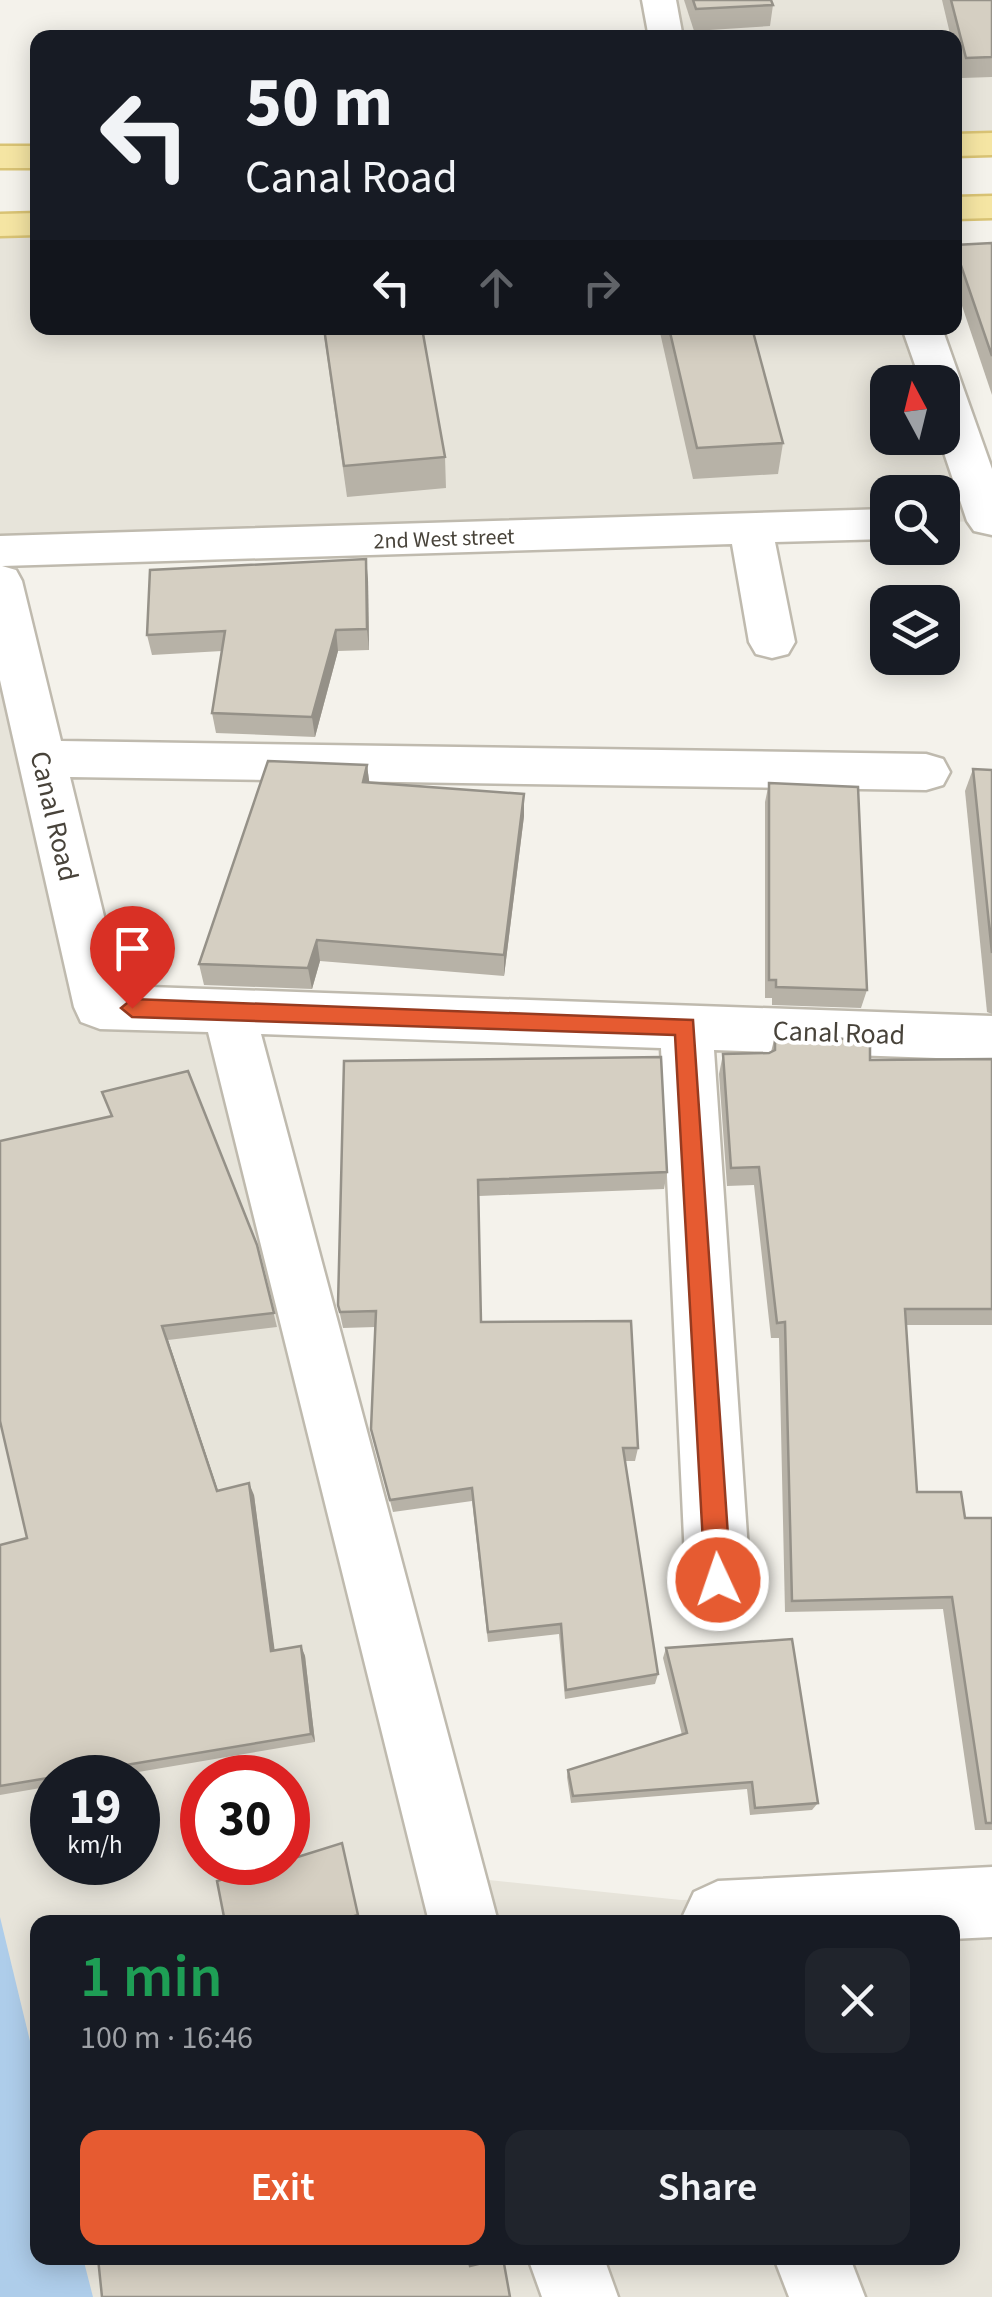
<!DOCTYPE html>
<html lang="en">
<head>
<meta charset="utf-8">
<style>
  :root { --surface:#171b24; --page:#20242c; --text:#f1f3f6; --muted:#9ea1a6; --accent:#e65b31 }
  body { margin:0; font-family:"Source Sans 3",sans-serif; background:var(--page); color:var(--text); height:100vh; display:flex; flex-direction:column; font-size:38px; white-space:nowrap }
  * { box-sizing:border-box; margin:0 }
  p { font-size:32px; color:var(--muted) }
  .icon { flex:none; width:55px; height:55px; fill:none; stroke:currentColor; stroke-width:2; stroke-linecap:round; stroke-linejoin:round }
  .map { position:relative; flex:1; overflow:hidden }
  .panel { position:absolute; left:30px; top:1915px; width:930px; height:350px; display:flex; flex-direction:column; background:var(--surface); border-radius:20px; box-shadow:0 5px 25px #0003 }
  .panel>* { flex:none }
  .guide { position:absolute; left:30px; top:30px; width:932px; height:305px; border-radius:20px; box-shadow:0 5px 25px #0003; background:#171b24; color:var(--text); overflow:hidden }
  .needle { width:65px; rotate:353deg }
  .controls { position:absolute; left:870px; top:365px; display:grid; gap:20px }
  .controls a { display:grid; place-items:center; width:90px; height:90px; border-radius:20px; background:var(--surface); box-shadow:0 5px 25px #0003; font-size:50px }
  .speed { position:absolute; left:30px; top:1755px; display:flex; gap:20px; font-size:50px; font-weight:700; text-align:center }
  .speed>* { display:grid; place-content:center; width:130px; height:130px; border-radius:50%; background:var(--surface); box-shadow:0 5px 25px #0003; line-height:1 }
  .speed small { font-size:25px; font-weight:400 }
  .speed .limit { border:15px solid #d22; background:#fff; color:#111 }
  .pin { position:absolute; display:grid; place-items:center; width:85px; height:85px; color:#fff; margin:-102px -42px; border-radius:50% 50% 50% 0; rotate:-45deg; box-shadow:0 0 10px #0007 }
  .pin .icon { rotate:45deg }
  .me { position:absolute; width:110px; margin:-55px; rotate:357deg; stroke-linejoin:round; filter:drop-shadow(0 0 8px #0008) }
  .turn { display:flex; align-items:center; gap:35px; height:210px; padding:0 50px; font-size:45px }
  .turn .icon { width:130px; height:130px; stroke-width:2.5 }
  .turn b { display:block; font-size:70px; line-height:85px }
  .lanes { display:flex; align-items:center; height:95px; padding:0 50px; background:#0003; justify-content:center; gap:50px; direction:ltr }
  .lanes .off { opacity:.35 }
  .round { display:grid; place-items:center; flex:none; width:105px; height:105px; border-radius:20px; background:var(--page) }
  .headline { display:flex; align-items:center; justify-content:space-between; height:170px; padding:0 50px }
  h1 { font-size:60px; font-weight:600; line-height:75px; color:#1e9e55 }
  .button { display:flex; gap:20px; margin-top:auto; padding:20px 50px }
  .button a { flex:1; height:115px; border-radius:20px; background:var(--accent); color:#fff; font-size:40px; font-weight:600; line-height:115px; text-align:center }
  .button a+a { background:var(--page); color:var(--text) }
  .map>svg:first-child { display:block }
  .residential { fill:#e7e4da; fill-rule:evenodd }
  .water { fill:#aecdea }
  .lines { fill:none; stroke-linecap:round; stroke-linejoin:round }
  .minor-casing { stroke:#bfbaae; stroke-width:5 }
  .major-casing { stroke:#d9c374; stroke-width:5 }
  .minor { fill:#fff; fill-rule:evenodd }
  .major { fill:#f5e5a3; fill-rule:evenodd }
  .wall { fill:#b7b2a7 }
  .shaded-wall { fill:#959188 }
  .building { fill:#d5cfc2; stroke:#959188; stroke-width:2.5 }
  .route { fill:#e65b31; stroke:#963b20; stroke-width:2.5 }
  .labels { text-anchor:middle; stroke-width:8; stroke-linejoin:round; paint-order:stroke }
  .far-street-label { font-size:22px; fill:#48433a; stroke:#fff }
  .street-label { font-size:28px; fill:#48433a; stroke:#fff }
</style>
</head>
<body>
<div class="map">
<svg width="992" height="2297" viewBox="0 0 992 2297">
  <rect width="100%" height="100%" fill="#f4f2eb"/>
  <!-- residential -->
  <g class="residential">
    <polygon points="659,0 992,0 992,144 955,145 955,38 666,37"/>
    <polygon points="37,224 38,328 922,328 941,382 888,382 888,438 942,438 989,521 943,522 942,492 888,492 887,524 0,551 0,225"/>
    <path d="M0 581 100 1006 229 1011 451 1876 681 1900 992 1895V2297H91L81 2258H952V1922H38L37 2077 0 1922ZM52 1778H138V1862H52ZM202 1778H288V1862H202Z"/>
  </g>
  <!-- water -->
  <polygon class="water" points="0,1917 37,2070 38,2258 83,2258 93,2297 0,2297"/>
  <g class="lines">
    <!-- minor casing -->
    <g class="minor-casing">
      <g id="minor">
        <polygon points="642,0 676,0 683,38 649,38"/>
        <polygon points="902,328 942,328 992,469 992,535 974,531 967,521 939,438 942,438 942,382 921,382"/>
        <polygon points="888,509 888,539 775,542 795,642 788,654 772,658 756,654 749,642 732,544 2,566 16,570 22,581 61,741 926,754 943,759 950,772 943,785 926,790 70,777 121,986 992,1016 992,1060 714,1050 750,1580 740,1602 718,1611 696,1602 686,1580 661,1048 261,1034 498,1922 429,1922 208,1032 100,1029 81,1022 74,1007 0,680 0,536"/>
        <polygon points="992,1867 992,1937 952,1939 952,1922 680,1922 694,1892 718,1881"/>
        <polygon points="528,2258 604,2258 618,2297 542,2297"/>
        <polygon points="774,2258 850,2258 865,2297 789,2297"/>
      </g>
    </g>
    <!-- major casing -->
    <g class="major-casing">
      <g id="major">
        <polygon points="992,133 992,155 955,156 955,134"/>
        <rect x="0" y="146" width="38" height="22"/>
        <polygon points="992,196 992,218 955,219 955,197"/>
        <polygon points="38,213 38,235 0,236 0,214"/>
      </g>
    </g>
    <!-- minor -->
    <use href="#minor" class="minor"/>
    <!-- major -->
    <use href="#major" class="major"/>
  </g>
  <!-- wall -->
  <g class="wall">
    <polygon points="684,0 771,0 773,5 770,26 694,31"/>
    <polygon points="942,0 992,0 992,77 962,78 955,52 955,38 951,38"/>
    <polygon points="992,243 992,395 955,285 955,245"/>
    <polygon points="323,328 422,328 445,457 446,488 347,497"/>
    <polygon points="659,328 752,328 783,443 778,474 693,479"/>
    <polygon points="368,579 369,650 338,651 315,737 216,733 212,713 222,651 152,655 147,635"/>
    <polygon points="367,765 369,782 524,816 504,976 320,961 312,989 204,985 199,964"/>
    <polygon points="973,769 992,770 992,1014 987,1012 965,791"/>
    <polygon points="769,783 867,990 861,1008 772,1005 772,998 765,998 765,802"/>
    <polygon points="775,1036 870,1060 992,1059 992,1325 906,1325 917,1492 965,1518 992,1518 992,1830 975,1830 943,1609 785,1612 779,1338 771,1338 754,1185 727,1186 719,1074 723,1054 769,1053 771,1052"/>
    <polygon points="344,1061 667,1172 664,1189 479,1196 481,1322 638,1448 635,1461 625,1461 658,1674 655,1684 565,1699 559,1634 488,1642 472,1501 393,1512 371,1429 375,1327 343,1328 338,1305"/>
    <polygon points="257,1245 277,1327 168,1340 218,1491 254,1495 274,1650 301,1646 305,1656 315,1742 103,1778 52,1778 52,1786 0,1795 0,1545 27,1538 0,1421"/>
    <polygon points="666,1648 818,1803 812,1810 750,1815 747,1789 571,1803 567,1777 568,1770 682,1735 663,1658"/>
    <polygon points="98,2258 469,2258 470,2263 493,2258 503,2258 510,2297"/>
  </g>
  <!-- shaded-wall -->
  <g class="shaded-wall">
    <polygon points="366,559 368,579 369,650 367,629"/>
    <polygon points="336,630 338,651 315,737 312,717"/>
    <polygon points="367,765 370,787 363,782"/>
    <polygon points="524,794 524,816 504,976 504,955"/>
    <polygon points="317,940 320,961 312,989 308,968"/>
    <polygon points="162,1326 168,1340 222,1503 217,1491"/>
    <polygon points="249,1483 254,1495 276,1660 271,1651"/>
    <polygon points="301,1646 305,1656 315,1742 311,1734"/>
    <polygon points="342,1843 359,1917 343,1922 333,1922"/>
  </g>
  <!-- building -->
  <g class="building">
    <polygon points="693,0 771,0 773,5 696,9"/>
    <polygon points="951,0 992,0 992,57 966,58"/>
    <polygon points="992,243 992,356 955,248 955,245"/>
    <polygon points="324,328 422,328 445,457 344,466"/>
    <polygon points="669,328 752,328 783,443 697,448"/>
    <polygon points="366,559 367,629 336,630 312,717 212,713 225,631 147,635 150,570"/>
    <polygon points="268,761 367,765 363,782 524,794 504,955 317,940 308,968 199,964"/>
    <polygon points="973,769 992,770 992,953"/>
    <polygon points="769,783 858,787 867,990 776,987 776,980 769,980"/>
    <polygon points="775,1036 870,1040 870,1060 992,1059 992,1309 905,1309 917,1492 961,1492 965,1518 992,1518 992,1823 986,1823 952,1597 792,1601 785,1322 777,1323 759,1167 731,1168 723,1054 769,1053 775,1050"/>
    <polygon points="661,1057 667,1172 478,1180 481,1322 631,1321 638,1448 623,1448 658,1674 566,1690 561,1624 488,1632 472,1488 390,1500 371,1429 376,1311 340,1312 338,1305 344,1061"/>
    <polygon points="188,1071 257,1245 274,1313 162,1326 217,1491 249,1483 271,1651 301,1646 311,1734 0,1786 0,1545 27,1538 0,1421 0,1141 112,1116 102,1092"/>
    <polygon points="792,1639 818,1803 755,1808 752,1782 573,1796 568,1770 687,1733 666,1648"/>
    <polygon points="342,1843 358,1915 333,1922 225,1922 217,1881 278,1862 288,1862 288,1860"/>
    <polygon points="98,2258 468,2258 470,2266 503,2258 510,2297 102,2297"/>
  </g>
  <!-- route -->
  <polygon class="route" points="132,999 693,1020 731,1580 727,1589 718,1592 709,1589 705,1580 675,1035 132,1017 121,1008"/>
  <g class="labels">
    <!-- far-street labels -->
    <g class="far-street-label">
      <text transform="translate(444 538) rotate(-2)" y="8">2nd West street</text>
    </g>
    <!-- street labels -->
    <g class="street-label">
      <text transform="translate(55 816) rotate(77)" y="10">Canal Road</text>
      <text transform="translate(839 1032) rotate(2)" y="10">Canal Road</text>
    </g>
  </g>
</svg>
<div class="controls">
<a><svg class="needle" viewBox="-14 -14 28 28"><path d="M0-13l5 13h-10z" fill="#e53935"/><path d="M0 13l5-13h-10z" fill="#9ea1a6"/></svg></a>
<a><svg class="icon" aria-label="search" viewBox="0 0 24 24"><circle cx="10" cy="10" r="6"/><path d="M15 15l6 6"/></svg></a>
<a><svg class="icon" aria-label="layers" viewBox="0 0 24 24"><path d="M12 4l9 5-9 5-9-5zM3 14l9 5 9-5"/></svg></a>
</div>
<div class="speed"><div>19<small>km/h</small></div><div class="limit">30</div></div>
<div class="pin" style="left:132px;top:1008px;background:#d93025"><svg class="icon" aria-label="arrive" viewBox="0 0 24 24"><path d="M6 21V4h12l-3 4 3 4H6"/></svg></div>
<svg class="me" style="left:718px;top:1580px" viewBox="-20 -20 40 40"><circle r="17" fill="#e65b31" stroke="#fff" stroke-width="3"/><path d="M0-11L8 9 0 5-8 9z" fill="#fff"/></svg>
<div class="guide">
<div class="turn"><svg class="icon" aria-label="left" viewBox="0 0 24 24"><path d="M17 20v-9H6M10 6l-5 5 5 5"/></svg><div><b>50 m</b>Canal Road</div></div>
<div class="lanes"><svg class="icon" aria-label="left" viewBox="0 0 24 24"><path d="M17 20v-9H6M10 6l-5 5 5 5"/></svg><svg class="icon off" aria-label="ahead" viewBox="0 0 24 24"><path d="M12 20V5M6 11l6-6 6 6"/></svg><svg class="icon off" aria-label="right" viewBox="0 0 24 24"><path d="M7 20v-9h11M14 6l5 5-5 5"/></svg></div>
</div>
<section class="panel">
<div class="headline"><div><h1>1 min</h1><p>100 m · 16:46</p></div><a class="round"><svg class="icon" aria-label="close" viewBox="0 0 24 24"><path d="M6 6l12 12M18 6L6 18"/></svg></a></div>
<div class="button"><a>Exit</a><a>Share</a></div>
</section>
</div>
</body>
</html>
